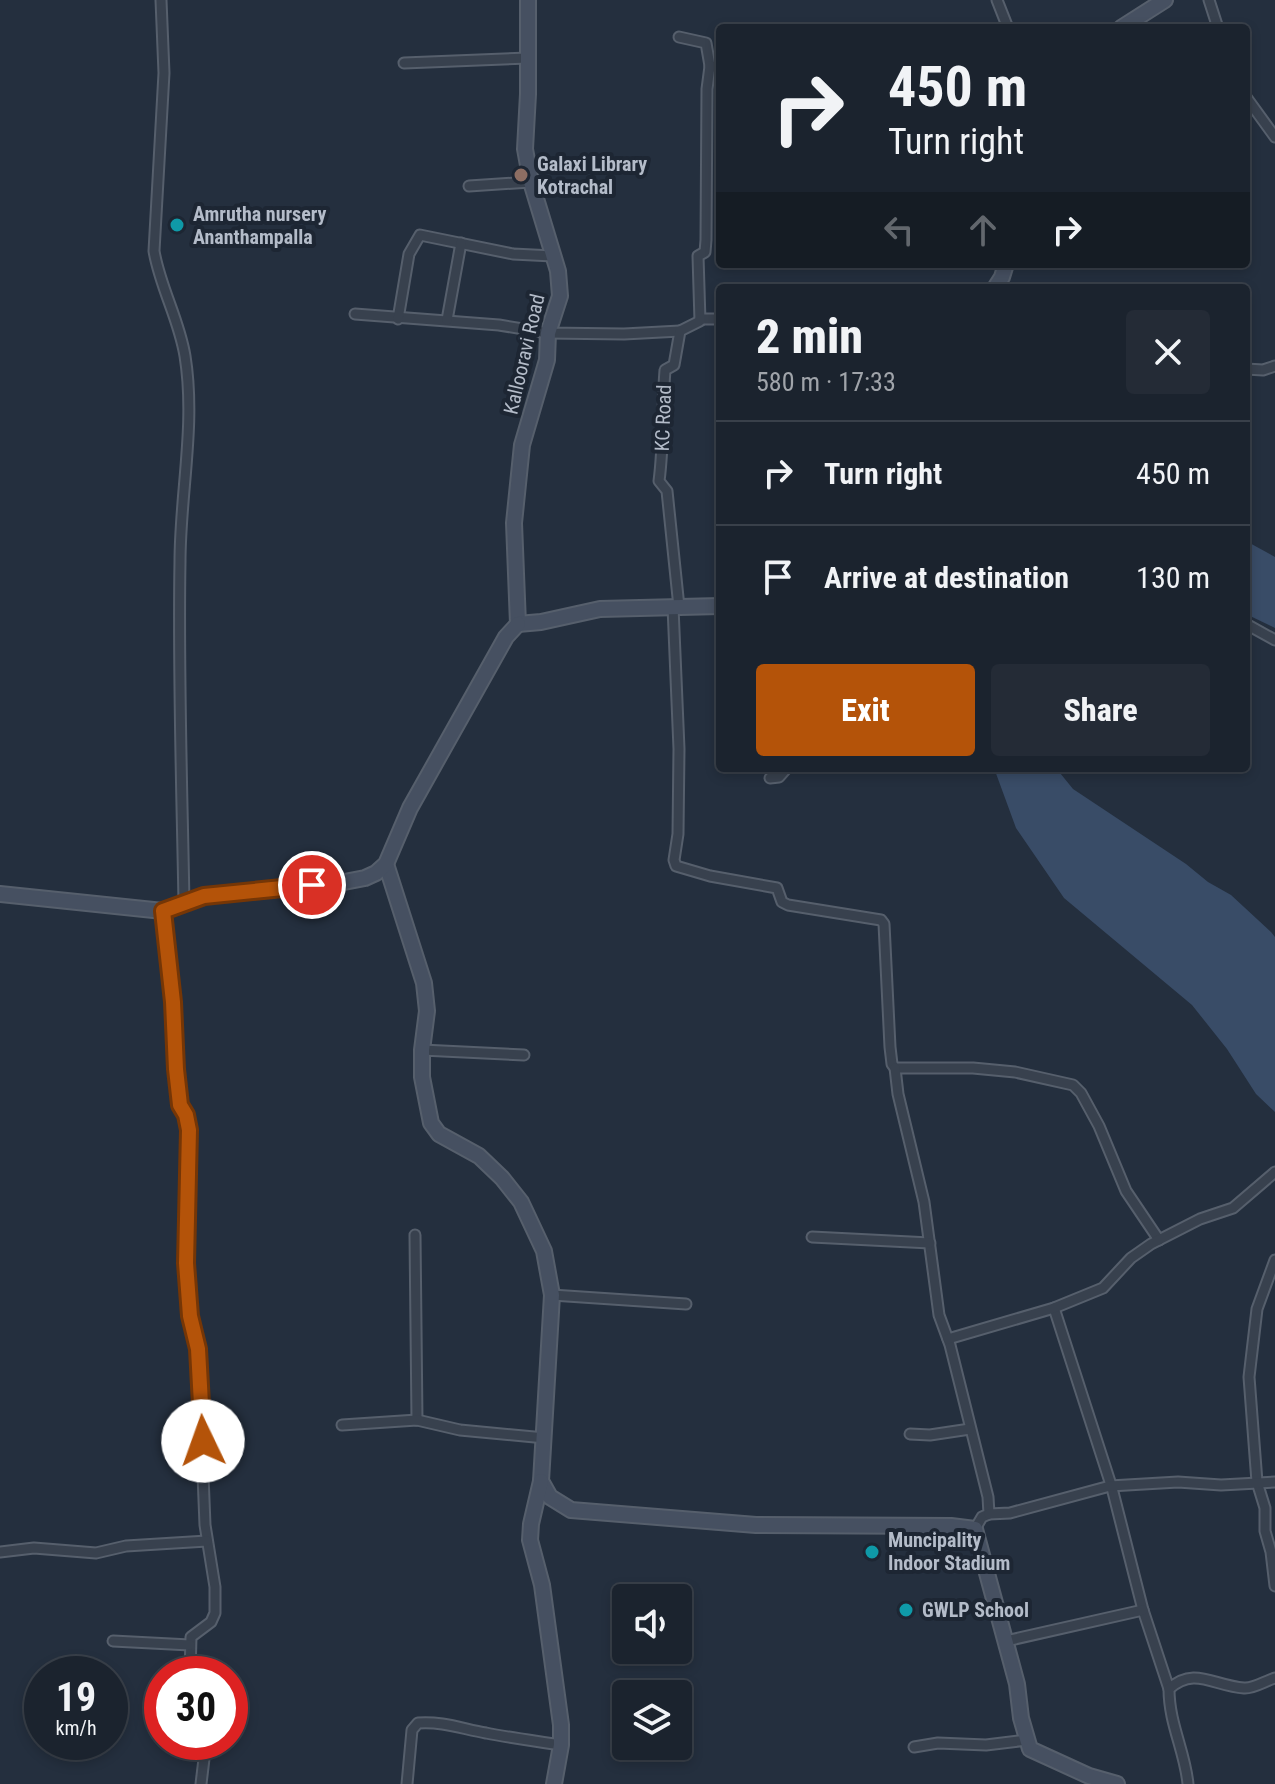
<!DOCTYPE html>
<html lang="en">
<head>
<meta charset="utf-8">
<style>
  :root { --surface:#1b232e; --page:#242b36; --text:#f1f3f6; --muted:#a0a4aa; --line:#39404a; --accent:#b45309 }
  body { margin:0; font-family:"Roboto Condensed",sans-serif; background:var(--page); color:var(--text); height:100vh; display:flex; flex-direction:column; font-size:30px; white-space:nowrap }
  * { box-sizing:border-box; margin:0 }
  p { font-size:26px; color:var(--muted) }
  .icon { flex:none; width:44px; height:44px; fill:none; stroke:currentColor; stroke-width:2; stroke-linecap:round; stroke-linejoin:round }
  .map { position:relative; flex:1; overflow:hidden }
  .drawer { position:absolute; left:716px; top:284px; width:534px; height:488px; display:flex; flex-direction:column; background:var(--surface); border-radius:8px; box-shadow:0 4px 12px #0003,0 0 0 2px var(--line) }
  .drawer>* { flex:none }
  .hud { position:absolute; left:716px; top:24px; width:534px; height:244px; border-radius:8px; box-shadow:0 4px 12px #0003,0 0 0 2px var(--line); background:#1b232e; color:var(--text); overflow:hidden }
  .fabs { position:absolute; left:612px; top:1584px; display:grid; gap:16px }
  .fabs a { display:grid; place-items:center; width:80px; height:80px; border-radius:8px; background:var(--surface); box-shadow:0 4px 12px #0003,0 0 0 2px var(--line); font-size:40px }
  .speed { position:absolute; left:24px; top:1656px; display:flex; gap:16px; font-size:40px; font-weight:700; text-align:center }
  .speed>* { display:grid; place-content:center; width:104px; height:104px; border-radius:50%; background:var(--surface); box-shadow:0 4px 12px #0003,0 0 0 2px var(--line); line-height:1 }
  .speed small { font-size:20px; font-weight:400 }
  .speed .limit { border:12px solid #d22; background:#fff; color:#111 }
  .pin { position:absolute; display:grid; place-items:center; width:68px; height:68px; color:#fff; margin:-34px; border:4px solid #fff; border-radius:50%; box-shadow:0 2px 8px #0007 }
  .me { position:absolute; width:88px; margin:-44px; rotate:357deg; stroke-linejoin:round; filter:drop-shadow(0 0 6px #0008) }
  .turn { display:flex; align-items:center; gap:28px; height:168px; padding:0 40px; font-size:36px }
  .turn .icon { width:104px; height:104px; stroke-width:2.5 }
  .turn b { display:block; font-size:56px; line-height:68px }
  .lanes { display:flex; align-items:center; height:76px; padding:0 40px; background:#0003; justify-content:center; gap:40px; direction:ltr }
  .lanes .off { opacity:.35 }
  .round { display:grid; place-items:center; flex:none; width:84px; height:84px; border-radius:8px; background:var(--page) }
  .summary { display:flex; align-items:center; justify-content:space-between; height:136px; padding:0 40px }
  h1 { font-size:48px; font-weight:800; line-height:60px }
  .action { display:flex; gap:16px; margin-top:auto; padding:16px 40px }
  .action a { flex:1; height:92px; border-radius:8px; background:var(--accent); color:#fff; font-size:32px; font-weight:800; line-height:92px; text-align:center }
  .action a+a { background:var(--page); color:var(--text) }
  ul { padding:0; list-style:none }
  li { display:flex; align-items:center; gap:24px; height:104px; padding:0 40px; border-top:2px solid var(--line) }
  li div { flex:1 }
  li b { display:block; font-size:30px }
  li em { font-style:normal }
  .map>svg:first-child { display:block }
  .water { fill:#394c67 }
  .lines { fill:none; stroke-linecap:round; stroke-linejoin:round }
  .street-casing { stroke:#565f6c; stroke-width:13 }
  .secondary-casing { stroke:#565f6c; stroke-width:18 }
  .street { stroke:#38414e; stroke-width:9 }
  .secondary { stroke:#465061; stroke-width:14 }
  .route-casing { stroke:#753606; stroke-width:20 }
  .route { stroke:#b45309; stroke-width:14 }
  .education-dot { fill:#8d6e63; stroke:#1d2633; stroke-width:3 }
  .culture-dot { fill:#0f9aa8; stroke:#1d2633; stroke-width:3 }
  .labels { text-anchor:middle; stroke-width:8; stroke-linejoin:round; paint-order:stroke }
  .poi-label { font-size:20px; font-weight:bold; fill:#b4bcc9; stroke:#1d2633; text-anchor:start }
  .street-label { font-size:20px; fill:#b4bcc9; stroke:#1d2633 }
</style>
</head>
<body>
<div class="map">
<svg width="1275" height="1784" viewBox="0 0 1275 1784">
  <rect width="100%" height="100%" fill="#242f3e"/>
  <!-- water -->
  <g class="water">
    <polygon points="1246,541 1275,557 1275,628 1246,614"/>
    <polygon points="994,768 1056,768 1073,789 1186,864 1208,882 1231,895 1271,932 1275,937 1275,1112 1256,1094 1227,1049 1192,1005 1064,898 1016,828"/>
  </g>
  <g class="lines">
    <!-- street casing -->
    <g class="street-casing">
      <g id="street">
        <path d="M161 0 164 73 154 251C160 287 179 319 185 356 196 425 180 493 180 562 178 676 182 790 184 903"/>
        <polyline points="997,0 1008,28"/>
        <polyline points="1209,0 1218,28"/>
        <polyline points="679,37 706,43 710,66"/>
        <polyline points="404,63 528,58"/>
        <polyline points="1246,97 1275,137"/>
        <polyline points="469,186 531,182"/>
        <polyline points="355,314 499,325 548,333 624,334 680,331"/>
        <polyline points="398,319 409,254 420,235 513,254 553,256"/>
        <polyline points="700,319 720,319"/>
        <polyline points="447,320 461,243"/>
        <polyline points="1246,369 1263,370 1275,366"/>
        <polyline points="673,607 679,749 678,834 674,860 676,866 710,876 777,888 782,902 788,905 881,920 884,924 890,1047 892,1064 895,1068 973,1068 1015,1072 1073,1085 1081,1093 1099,1126 1126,1191 1159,1240"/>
        <path d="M679 607 667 491 659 481C664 444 662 407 665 370L674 365 680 331 700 321 698 256 705 252 706 240 707 89 710 66 720 68"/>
        <polyline points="1246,624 1275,640"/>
        <polyline points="770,778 779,777 787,768"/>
        <polyline points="163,911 173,1002 176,1069 180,1105 186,1115 189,1130 186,1263 190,1316 198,1349 205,1525 215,1587 215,1613 211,1622 191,1637 190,1674"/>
        <polyline points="422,1050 524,1055"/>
        <polyline points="895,1068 898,1094 924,1202 939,1315 950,1345 988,1497 989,1514 982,1517 975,1529"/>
        <polyline points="415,1235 417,1420"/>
        <polyline points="812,1237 930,1243"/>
        <polyline points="1275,1260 1257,1309 1249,1377 1257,1482 1265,1508 1265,1531 1271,1552 1275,1586"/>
        <polyline points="552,1295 686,1304"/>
        <polyline points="1054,1308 1112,1488 1143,1610 1169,1689"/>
        <polyline points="948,1339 1054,1308 1103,1288 1131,1258 1151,1244 1200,1219 1233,1208 1275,1172"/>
        <polyline points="342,1425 417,1420 460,1430 545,1438"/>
        <polyline points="910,1434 930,1435 970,1429"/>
        <polyline points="989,1514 1010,1513 1110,1486 1178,1482 1221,1485 1275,1482"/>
        <polyline points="0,1552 34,1548 96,1553 126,1546 207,1541"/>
        <polyline points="113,1641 190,1645"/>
        <polyline points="1006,1641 1143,1610"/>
        <polyline points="914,1747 938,1743 986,1745 1027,1740"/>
        <polyline points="201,1784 206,1742"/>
        <path d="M407 1784 412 1730 418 1723C442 1721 463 1729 486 1733 511 1738 536 1741 561 1745"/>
        <path d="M1188 1784C1185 1751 1169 1724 1169 1689 1194 1666 1214 1686 1244 1688 1253 1689 1265 1681 1275 1678"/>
      </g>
    </g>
    <!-- secondary casing -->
    <g class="secondary-casing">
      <g id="secondary">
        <polyline points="1121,28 1165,0"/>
        <polyline points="995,288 1002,277 1006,264"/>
        <polyline points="518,624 514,523 522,445 547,360 548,333 560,296 558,271 531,182 525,149 528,94 528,0"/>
        <polyline points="518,624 541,622 600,609 720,606"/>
        <polyline points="386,864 424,983 427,1011 422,1050 422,1077 431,1123 439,1134 479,1156 502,1178 521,1202 544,1251 552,1295 541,1481 550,1497 571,1510 756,1525 951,1526 975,1529 1017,1684 1021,1718 1030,1749 1089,1776 1117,1784"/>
        <polyline points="0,894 163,911 204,896 339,883 365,878 376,873 386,864 410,808 506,637 518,624"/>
        <polyline points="541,1481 531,1524 530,1540 542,1585 561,1725 561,1745 554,1784"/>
      </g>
    </g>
    <!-- street -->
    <use href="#street" class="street"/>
    <!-- secondary -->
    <use href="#secondary" class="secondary"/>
  </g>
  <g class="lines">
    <!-- route casing -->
    <g class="route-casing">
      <polyline id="route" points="203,1441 198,1349 190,1316 186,1263 189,1130 186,1115 180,1105 176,1069 173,1002 163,911 204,896 312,885"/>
    </g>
    <!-- route -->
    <use href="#route" class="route"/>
  </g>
  <!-- markers -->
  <circle class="education-dot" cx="521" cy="175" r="8"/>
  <g class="culture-dot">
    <circle cx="177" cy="225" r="8"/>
    <circle cx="872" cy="1552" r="8"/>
    <circle cx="906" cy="1610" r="8"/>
  </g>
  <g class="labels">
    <!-- poi labels -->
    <g class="poi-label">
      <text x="537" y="171">Galaxi Library<tspan x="537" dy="23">Kotrachal</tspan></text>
      <text x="193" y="221">Amrutha nursery<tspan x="193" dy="23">Ananthampalla</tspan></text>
      <text x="888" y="1547">Muncipality<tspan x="888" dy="23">Indoor Stadium</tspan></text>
      <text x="922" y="1617">GWLP School</text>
    </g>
    <!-- street labels -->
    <g class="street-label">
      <text transform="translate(524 354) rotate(-77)" y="7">Kallooravi Road</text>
      <text transform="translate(663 418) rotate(-88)" y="7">KC Road</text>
    </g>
  </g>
</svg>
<div class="fabs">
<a><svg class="icon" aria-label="sound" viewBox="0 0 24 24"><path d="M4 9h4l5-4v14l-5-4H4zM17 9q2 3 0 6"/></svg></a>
<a><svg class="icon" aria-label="layers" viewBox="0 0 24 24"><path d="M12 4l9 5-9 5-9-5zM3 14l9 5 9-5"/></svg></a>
</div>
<div class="speed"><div>19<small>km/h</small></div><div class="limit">30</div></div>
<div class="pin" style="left:312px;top:885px;background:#d93025"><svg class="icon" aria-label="arrive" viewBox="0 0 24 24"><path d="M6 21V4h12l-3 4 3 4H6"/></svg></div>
<svg class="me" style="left:203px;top:1441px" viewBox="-20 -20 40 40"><circle r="19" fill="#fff"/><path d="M0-13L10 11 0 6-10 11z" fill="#b45309"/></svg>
<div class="hud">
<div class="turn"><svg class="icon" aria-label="right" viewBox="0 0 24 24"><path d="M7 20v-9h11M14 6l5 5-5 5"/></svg><div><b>450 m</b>Turn right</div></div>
<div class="lanes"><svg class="icon off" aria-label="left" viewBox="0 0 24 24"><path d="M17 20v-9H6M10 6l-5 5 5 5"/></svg><svg class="icon off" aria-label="ahead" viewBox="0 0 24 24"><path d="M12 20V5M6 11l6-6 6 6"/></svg><svg class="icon" aria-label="right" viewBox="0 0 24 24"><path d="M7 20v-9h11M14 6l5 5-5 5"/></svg></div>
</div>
<section class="drawer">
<div class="summary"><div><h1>2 min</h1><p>580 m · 17:33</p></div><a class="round"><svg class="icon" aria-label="close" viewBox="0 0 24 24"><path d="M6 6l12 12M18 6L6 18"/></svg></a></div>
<ul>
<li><svg class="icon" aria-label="right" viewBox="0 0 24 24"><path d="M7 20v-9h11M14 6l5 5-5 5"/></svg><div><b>Turn right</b></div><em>450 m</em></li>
<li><svg class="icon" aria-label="arrive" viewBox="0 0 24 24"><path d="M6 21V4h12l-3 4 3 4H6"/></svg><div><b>Arrive at destination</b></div><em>130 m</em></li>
</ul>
<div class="action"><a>Exit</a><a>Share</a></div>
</section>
</div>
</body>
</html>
